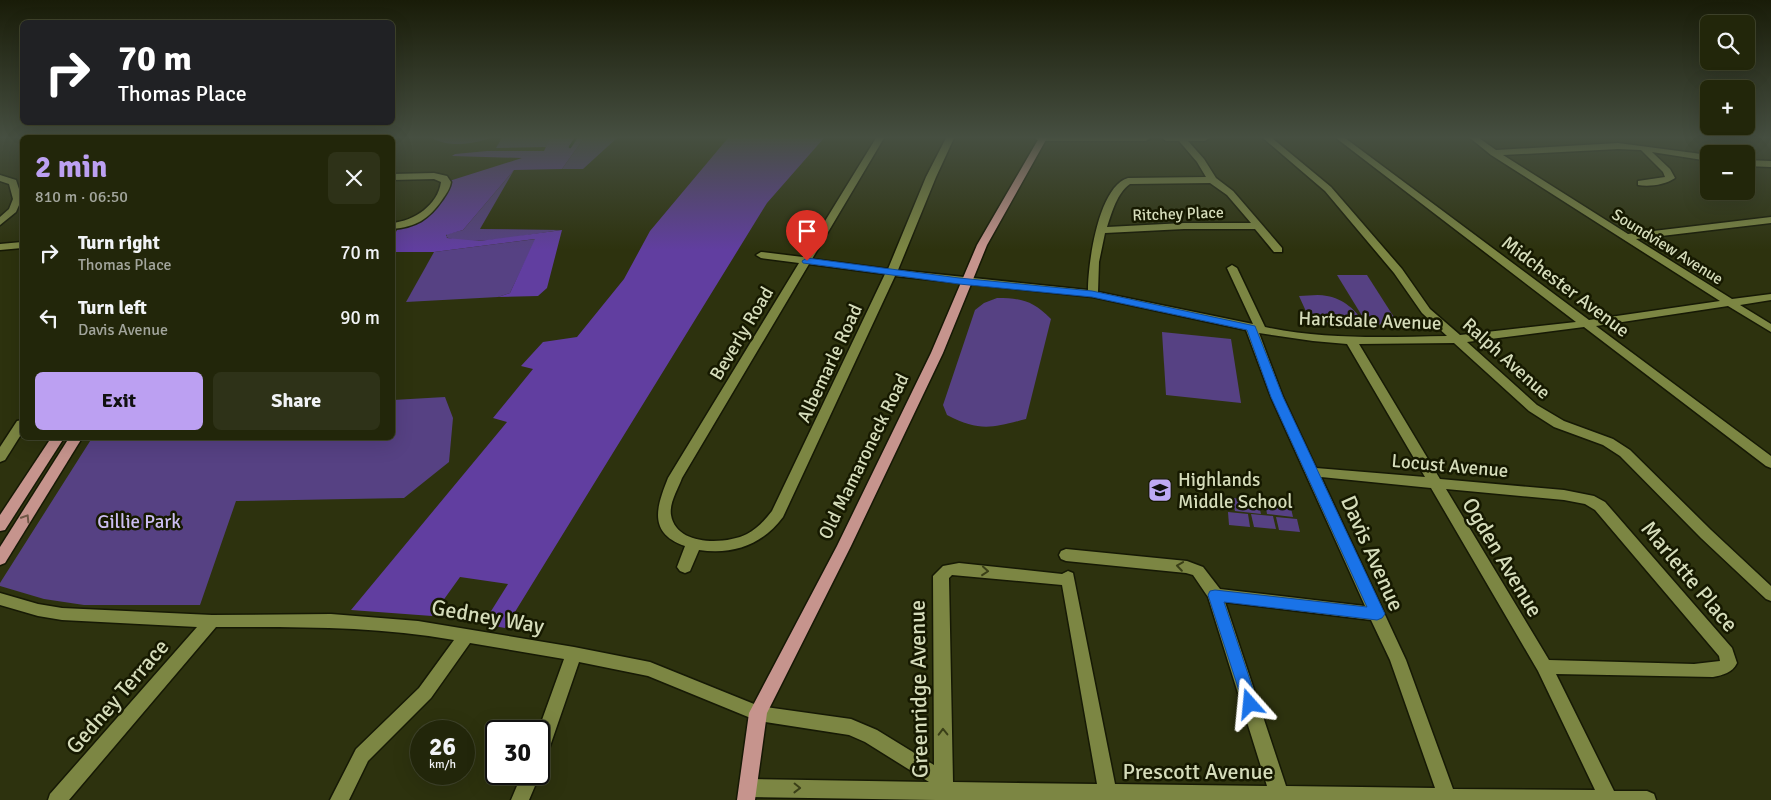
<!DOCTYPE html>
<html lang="en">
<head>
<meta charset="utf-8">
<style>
  :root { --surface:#22260a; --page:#2e3218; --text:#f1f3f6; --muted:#a2a59c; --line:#3f432b; --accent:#bca0f2 }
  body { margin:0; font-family:Signika,sans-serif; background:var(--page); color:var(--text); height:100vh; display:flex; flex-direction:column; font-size:19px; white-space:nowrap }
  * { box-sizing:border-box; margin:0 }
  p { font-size:16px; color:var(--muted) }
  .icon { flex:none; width:28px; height:28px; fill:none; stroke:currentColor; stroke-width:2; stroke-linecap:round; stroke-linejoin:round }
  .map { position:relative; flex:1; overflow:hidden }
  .side { position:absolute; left:20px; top:135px; width:375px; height:305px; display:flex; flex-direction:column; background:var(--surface); border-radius:8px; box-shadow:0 5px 20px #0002,0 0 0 1px var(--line) }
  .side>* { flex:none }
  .banner { position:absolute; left:20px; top:20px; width:375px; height:105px; border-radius:8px; box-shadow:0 5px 20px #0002,0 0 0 1px var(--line); background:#202124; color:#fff; overflow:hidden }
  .tools { position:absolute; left:1700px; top:15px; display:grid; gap:10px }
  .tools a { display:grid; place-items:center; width:55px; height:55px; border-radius:8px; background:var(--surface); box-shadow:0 5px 20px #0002,0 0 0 1px var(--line); font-size:25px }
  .speed { position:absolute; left:410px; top:720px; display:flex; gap:10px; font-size:25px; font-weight:700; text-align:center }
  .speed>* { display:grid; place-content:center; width:65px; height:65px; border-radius:50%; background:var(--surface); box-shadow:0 5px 20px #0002,0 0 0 1px var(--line); line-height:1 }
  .speed small { font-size:12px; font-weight:400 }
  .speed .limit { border:2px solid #111; border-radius:8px; background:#fff; color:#111 }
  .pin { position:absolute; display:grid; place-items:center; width:42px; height:42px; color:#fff; margin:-51px -21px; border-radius:50% 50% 50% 0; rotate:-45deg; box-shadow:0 0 5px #0007 }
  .pin .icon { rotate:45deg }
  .me { position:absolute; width:55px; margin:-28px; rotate:342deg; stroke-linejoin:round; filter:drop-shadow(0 0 4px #0008) }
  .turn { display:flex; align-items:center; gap:18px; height:105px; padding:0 15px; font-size:22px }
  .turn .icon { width:65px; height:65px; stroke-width:2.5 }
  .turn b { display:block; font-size:35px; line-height:42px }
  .round { display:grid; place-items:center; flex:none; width:52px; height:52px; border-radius:8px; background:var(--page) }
  .summary { display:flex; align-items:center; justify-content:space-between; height:85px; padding:0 15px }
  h1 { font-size:30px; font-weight:700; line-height:38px; color:var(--accent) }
  .primary-button { display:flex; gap:10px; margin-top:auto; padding:10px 15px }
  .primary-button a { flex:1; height:58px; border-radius:8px; background:var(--accent); color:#111; font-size:20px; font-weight:700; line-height:58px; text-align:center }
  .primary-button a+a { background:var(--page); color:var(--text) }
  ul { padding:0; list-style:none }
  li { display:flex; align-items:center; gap:15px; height:65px; padding:0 15px }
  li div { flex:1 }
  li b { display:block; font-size:19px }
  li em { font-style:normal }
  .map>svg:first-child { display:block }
  .green { fill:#564183 }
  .forest { fill:#613ea0 }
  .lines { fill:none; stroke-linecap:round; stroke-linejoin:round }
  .stream { stroke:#0a201b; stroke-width:2.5 }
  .minor-casing { stroke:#161905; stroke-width:3 }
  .major-casing { stroke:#161905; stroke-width:3 }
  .minor { fill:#7c8643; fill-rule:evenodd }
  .major { fill:#c6948d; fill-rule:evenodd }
  .oneway { stroke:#6e5646 }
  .oneway2 { stroke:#3a3f17 }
  .route { fill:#1a73e8; stroke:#114b97 }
  .labels { text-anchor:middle; stroke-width:5; stroke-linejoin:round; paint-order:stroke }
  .far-street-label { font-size:16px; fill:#d5dcba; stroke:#161900 }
  .street-label { font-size:19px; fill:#d5dcba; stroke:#161900 }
  .poi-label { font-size:19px; fill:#d5dcba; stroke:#161900; text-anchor:start }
  .park-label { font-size:19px; fill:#ccbef2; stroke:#161900 }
  .near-street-label { font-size:22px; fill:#d5dcba; stroke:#161900 }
</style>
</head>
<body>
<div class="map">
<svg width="1771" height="800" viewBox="0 0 1771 800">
  <rect width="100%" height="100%" fill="#2d320e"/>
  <!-- green -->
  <g class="green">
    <path d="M432 138H491C472 144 450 148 432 138Z"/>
    <polygon points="502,138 551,138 546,147 496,148"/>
    <polygon points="584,138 617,138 583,169 562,169"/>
    <path d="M514 170 480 229 562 230C533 233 470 248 446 237L447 234 463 230Z"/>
    <polygon points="536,239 510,293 498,297 406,302 434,252"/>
    <polygon points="1337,275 1367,275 1399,325 1367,324"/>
    <path d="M1299 296C1308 296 1318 294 1327 296 1342 298 1358 311 1364 324L1317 322 1309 318Z"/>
    <path d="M997 298C1022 298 1033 301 1051 319L1026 419C992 428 980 432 947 415L943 405 975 310 984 303Z"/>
    <polygon points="1162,332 1231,339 1241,403 1166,395"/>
    <polygon points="445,397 453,418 449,462 404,498 236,501 200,605 84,605 44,599 0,586 0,583 92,438 392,438 393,400"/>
    <polygon points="1232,498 1258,500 1261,514 1235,511"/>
    <polygon points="1265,502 1290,504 1293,517 1267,514"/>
    <polygon points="1228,512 1248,514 1250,527 1229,525"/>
    <polygon points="1251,514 1273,516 1276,529 1254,527"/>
    <polygon points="1276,517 1297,519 1300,532 1279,530"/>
  </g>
  <!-- forest -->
  <g class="forest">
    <polygon points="550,138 584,138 562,169 514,170 463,230 446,235 447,238 479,241 562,230 547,288 538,296 498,297 510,293 535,239 434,252 393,252 393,237 400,225 422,218 446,182 522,158 452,156 455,154 487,151 544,151"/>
    <polygon points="728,138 824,138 767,203 505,628 483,624 508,584 460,577 432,616 351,610 507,422 493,418 533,369 521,366 543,342 577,337 624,279 650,231"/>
  </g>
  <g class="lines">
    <!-- stream -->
    <polyline class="stream" points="570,147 576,138"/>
    <!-- minor casing -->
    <g class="minor-casing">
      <g id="minor">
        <path d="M876 138H884L812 259 888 269 926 177 946 138H954L936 177 898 270 1088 290C1088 264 1098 187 1128 178L1206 177 1197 162 1179 141H1166L1162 138H1209L1205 141H1188L1204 159 1216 178 1233 191 1282 248V252H1274L1255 229H1184L1105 233 1099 262 1098 292 1253 324 1227 268 1232 265 1237 268 1265 327C1325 340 1386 337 1447 336L1422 313 1394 273 1325 191 1263 138H1272L1331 187 1402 269 1430 309 1460 335 1576 322 1336 138H1345L1589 320 1720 301 1491 155 1470 138H1479L1496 150 1618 143 1709 155V161L1652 152 1670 169 1675 178C1665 185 1649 187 1638 185V181L1665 177 1663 172 1641 150 1618 149 1503 155 1628 234 1771 217V223L1636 239 1732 299 1771 294V300L1740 305 1771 324V332L1728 306 1596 326 1771 456V468L1766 466 1584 327 1467 342 1537 405 1564 421 1613 439 1630 450 1711 530 1771 586V601L1766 599 1701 538 1620 456 1603 445 1554 427 1529 411 1454 343 1359 344 1440 479 1564 490 1594 496 1605 502 1732 648 1737 663C1732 673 1723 675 1713 677L1556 674 1614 791H1647L1654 794 1656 800H935L748 797 741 794 739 788 741 782 748 779 929 782 865 742 849 735 758 721 648 676 579 662 548 752 545 758 539 760 538 731 564 659 470 643 431 698 368 761 349 800H330L356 749 419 688 454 640C374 626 297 627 216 627L69 800H48L50 794 197 627 62 620 38 616 0 605V593L38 604 62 608 212 615 331 614 418 621 574 647 650 662 759 706 851 719 877 730 934 765 933 576 943 566 959 563 1062 574 1068 571 1073 573 1115 784 1267 786 1208 597 1193 575 1186 573 1066 561 1061 559 1059 555 1061 551 1066 549 1187 561 1203 567 1220 589 1365 606 1271 397 1246 330 1093 297 895 276 783 517C762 545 733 555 699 550L690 571 685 573 680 571 677 567 685 546C647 533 657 506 668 478L799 263 761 258 756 255 761 252 803 257ZM1210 183 1227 195 1251 223H1184L1107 227C1112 212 1117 193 1130 184ZM809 264 885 274 772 511C765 520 757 529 747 534 725 545 676 546 671 515 669 503 678 489 682 478ZM1259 333 1313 341 1347 344 1425 477 1316 468 1283 397ZM1321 477 1431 488 1538 671 1595 790 1453 789 1406 660ZM1446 489 1564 500 1585 504 1595 510 1719 656 1720 661 1694 664 1549 660ZM952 575 1062 585 1097 784 953 782 949 578ZM1225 602 1371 620 1390 660 1435 788 1286 786Z"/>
        <polygon points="1035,138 1150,138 1146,141 1039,141"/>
        <polygon points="1746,160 1771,161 1771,167 1746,166"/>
        <path d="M434 173 447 176 451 182C450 189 446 194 442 200 429 219 416 227 392 229V223C414 221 438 205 441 182L434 179 392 180V174Z"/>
        <polygon points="0,175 16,180 22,198 16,212 0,225 0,217 9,209 13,199 9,184 0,181"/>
        <polygon points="22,242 22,248 0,250 0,244"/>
        <polygon points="22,420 22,433 5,460 0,462 0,447 17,421"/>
        <polygon points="539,771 540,774 529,800 511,800 522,774 539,774"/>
      </g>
    </g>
    <!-- major casing -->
    <g class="major-casing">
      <g id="major">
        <polygon points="1039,138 1047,138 987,245 943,353 851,546 767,713 755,800 737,800 749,713 837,546 931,353 977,245"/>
        <polygon points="51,438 64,438 5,530 0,531 0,515"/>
        <polygon points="69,438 82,438 5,563 0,565 0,547"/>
      </g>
    </g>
    <!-- minor -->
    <use href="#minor" class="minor"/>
    <!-- major -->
    <use href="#major" class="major"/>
  </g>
  <!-- one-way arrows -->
  <defs><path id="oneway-chevron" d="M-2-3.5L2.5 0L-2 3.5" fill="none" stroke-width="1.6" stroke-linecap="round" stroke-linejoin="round" transform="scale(1.25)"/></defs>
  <use class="oneway" href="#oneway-chevron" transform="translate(26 518) rotate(-58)"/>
  <g class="oneway2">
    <use href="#oneway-chevron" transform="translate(1180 566) rotate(-172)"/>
    <use href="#oneway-chevron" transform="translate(985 571) rotate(5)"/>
    <use href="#oneway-chevron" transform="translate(943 732) rotate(-91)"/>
    <use href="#oneway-chevron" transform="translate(797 788) rotate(1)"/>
  </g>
  <!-- sky -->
  <linearGradient id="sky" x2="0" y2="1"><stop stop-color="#191c08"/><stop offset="0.55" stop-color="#464f41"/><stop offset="1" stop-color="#464f41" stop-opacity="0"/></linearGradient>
  <rect width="1771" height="250" fill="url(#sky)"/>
  <!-- route -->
  <polygon class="route" points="807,258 959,278 1092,291 1255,326 1283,397 1385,614 1382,618 1377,620 1224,602 1258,704 1256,709 1250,711 1245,709 1208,595 1210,591 1215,590 1367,607 1271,397 1247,330 1092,297 959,284 803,263 802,261"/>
  <!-- icons -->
  <defs>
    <g id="school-square" transform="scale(1.25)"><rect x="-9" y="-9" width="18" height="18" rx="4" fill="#bea9f5" stroke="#161900"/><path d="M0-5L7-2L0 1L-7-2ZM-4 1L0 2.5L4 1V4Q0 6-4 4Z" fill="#111"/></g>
  </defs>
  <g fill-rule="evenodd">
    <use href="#school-square" x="1160" y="490"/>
  </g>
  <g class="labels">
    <!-- far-street labels -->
    <g class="far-street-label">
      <text transform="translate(1178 213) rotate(-2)" y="6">Ritchey Place</text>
      <text transform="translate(1668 246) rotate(32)" y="6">Soundview Avenue</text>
    </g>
    <!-- street labels -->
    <g class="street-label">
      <text transform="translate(1566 286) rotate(37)" y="7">Midchester Avenue</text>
      <text transform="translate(1370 320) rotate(2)" y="7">Hartsdale Avenue</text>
      <text transform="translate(741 333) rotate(-59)" y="7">Beverly Road</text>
      <text transform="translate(1507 358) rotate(42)" y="7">Ralph Avenue</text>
      <text transform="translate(829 363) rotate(-65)" y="7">Albemarle Road</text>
      <text transform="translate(863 456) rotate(-64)" y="7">Old Mamaroneck Road</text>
      <text transform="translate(1450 465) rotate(5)" y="7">Locust Avenue</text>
    </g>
    <!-- poi labels -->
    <g class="poi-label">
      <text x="1178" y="486">Highlands<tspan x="1178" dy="22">Middle School</tspan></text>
    </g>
    <!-- park labels -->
    <g class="park-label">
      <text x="139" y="528">Gillie Park</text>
    </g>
    <!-- near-street labels -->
    <g class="near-street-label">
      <text transform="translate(1373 553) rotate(66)" y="8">Davis Avenue</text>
      <text transform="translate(1503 557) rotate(59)" y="8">Ogden Avenue</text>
      <text transform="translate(1690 576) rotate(50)" y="8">Marlette Place</text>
      <text transform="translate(488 616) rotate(10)" y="8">Gedney Way</text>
      <text transform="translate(918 689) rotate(-91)" y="8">Greenridge Avenue</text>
      <text transform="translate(117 696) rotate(-49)" y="8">Gedney Terrace</text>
      <text x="1198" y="779">Prescott Avenue</text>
    </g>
  </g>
</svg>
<div class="tools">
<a><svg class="icon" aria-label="search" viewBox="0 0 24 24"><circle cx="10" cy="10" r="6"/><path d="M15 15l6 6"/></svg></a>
<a>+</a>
<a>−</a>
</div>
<div class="speed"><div>26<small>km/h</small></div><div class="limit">30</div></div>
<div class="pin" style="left:807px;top:261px;background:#d93025"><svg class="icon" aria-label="arrive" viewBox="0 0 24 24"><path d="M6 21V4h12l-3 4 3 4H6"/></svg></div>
<svg class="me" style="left:1250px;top:704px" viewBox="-20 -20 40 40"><path d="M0-17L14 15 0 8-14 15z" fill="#1a73e8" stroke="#fff" stroke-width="4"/></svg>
<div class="banner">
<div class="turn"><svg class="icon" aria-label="right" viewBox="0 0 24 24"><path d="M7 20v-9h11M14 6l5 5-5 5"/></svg><div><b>70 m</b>Thomas Place</div></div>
</div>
<section class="side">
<div class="summary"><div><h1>2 min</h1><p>810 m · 06:50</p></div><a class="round"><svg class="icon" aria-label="close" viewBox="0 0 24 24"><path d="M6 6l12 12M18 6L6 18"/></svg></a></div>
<ul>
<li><svg class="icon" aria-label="right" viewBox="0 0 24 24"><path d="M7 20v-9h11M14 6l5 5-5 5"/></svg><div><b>Turn right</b><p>Thomas Place</p></div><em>70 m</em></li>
<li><svg class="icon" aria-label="left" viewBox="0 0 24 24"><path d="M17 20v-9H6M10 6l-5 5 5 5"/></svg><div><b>Turn left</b><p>Davis Avenue</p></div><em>90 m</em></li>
</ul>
<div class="primary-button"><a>Exit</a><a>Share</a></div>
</section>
</div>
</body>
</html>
